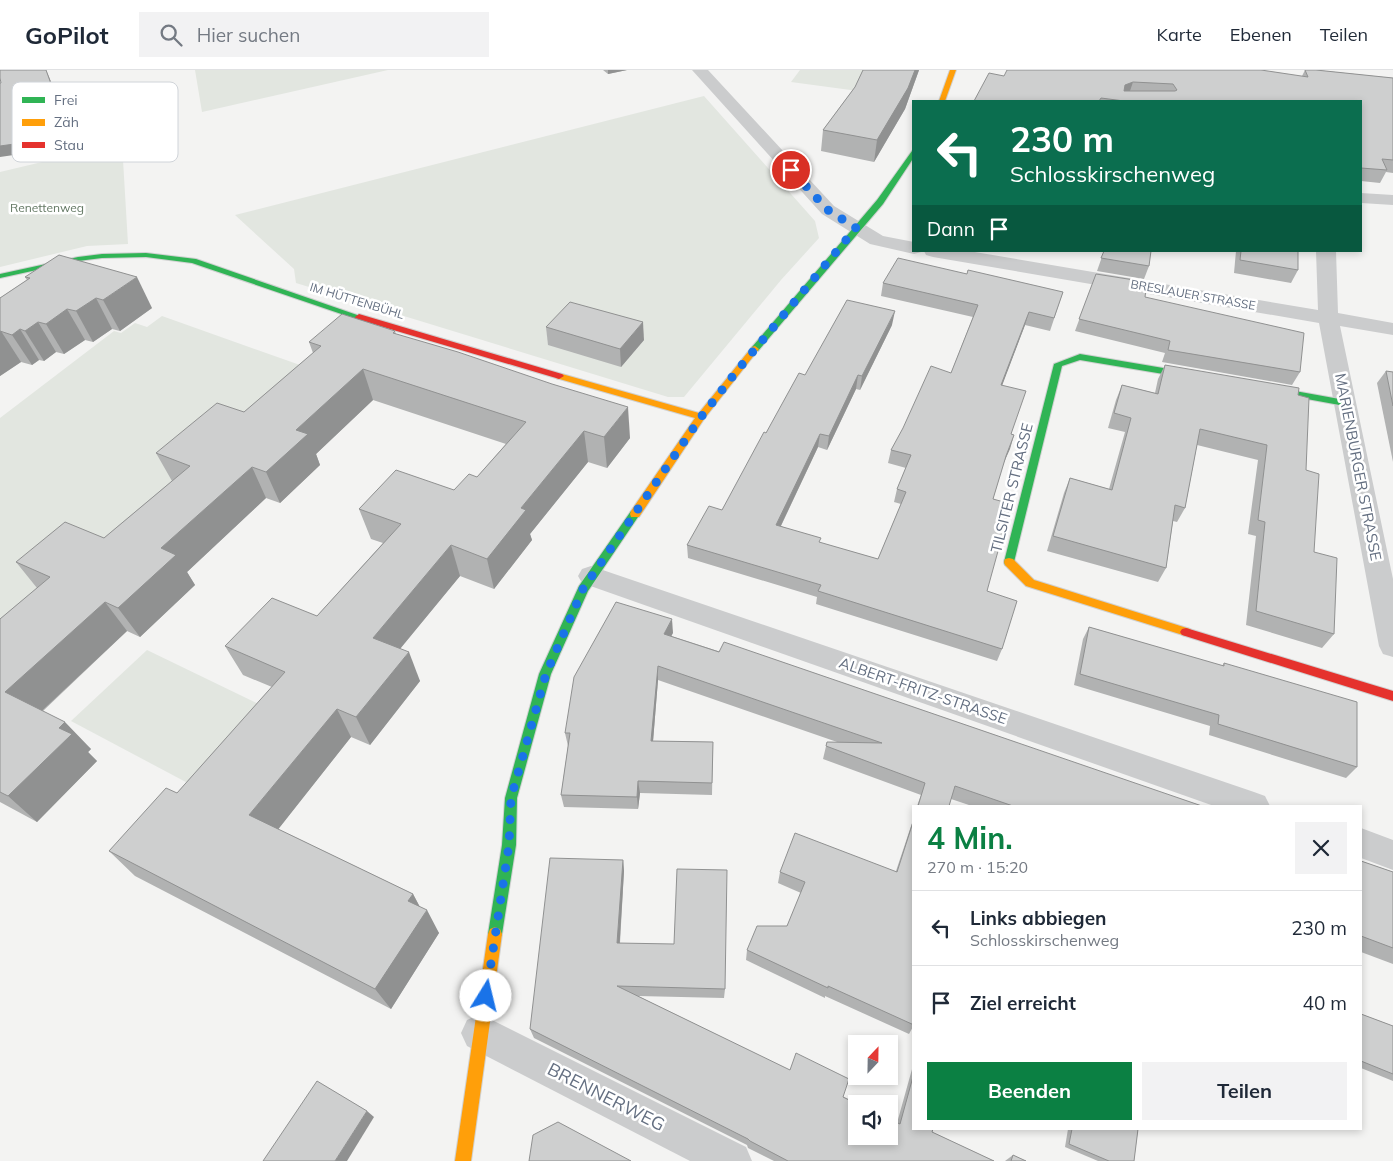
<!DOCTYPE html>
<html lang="de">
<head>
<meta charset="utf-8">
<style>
  :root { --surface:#fff; --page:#f2f2f3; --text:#1f2937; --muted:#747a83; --line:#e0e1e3; --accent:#0b8043 }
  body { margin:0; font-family:Mulish,sans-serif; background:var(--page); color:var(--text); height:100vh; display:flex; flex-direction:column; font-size:19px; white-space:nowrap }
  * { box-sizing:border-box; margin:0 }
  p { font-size:16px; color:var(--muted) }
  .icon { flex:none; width:28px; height:28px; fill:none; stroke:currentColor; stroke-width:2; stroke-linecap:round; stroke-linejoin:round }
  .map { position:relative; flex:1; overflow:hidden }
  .sheet { position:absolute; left:912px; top:735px; width:450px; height:325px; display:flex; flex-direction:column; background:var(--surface); border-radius:0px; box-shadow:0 2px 8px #0003 }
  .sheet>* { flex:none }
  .guide { position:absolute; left:912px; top:30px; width:450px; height:152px; border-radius:0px; box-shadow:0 2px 8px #0003; background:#0b6e4f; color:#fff; overflow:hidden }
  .needle { width:32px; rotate:22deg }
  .controls { position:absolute; left:848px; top:965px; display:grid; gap:10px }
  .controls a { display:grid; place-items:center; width:50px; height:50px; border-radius:0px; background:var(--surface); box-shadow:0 2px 8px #0003; font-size:25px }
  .pin { position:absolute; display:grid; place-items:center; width:42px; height:42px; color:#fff; margin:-21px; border:2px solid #fff; border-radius:50%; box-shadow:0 1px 5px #0007 }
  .me { position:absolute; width:55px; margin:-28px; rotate:9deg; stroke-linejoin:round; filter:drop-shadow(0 0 4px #0008) }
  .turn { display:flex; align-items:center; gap:18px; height:105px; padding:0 15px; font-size:22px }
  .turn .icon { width:65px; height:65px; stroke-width:2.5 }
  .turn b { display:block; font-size:35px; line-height:42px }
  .then { display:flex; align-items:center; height:48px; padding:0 15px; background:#0003; gap:10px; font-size:19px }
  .round { display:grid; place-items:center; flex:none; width:52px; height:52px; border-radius:0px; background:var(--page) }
  .overview { display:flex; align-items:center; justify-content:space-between; height:85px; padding:0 15px }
  h1 { font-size:30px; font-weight:700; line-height:38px; color:var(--accent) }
  .primary-button { display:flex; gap:10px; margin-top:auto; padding:10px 15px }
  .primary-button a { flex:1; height:58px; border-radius:0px; background:var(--accent); color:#fff; font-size:20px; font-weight:700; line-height:58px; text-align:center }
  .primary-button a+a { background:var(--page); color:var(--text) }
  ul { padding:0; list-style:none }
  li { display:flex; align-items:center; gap:15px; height:75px; padding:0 15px; border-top:1px solid var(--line) }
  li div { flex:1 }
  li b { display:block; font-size:19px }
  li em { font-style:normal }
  header { display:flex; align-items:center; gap:30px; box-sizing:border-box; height:70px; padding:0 25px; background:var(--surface); border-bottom:1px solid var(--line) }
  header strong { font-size:24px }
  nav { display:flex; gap:28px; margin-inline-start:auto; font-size:18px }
  .search { width:350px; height:45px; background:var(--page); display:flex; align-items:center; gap:12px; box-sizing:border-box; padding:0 18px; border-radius:0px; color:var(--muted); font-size:19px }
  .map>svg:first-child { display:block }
  .green { fill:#e2e6e0 }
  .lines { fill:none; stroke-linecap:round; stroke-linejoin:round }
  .fast-casing { stroke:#d0d1d1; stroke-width:2 }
  .slow-casing { stroke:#d0d1d1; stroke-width:2 }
  .jam-casing { stroke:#d0d1d1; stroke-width:2 }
  .street { fill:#cbcccd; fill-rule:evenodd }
  .fast { fill:#30b455; fill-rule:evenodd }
  .slow { fill:#ff9f0a; fill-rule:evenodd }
  .jam { fill:#e5322d; fill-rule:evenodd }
  .wall { fill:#b1b2b2 }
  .shaded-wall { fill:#909191 }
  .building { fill:#cecfcf; stroke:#909191; fill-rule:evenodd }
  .route { stroke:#1a73e8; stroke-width:9; stroke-dasharray:0 16.2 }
  .labels { text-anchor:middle; stroke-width:5; stroke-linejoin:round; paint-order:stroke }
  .far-park-label { font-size:12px; fill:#637863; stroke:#fff }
  .far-street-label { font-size:12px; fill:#646f81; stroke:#fff }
  .street-label { font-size:15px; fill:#646f81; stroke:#fff }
  .near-street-label { font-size:18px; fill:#646f81; stroke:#fff }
  .key { fill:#fff; stroke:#d0d4d9; stroke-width:1 }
  .key-label { font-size:14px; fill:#646f81 }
</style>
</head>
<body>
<header>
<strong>GoPilot</strong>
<div class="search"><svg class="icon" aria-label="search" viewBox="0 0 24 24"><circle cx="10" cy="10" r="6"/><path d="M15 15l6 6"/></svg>Hier suchen</div>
<nav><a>Karte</a><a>Ebenen</a><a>Teilen</a></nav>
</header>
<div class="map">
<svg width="1393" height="1091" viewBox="0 0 1393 1091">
  <rect width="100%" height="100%" fill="#f3f3f2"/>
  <!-- green -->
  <g class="green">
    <polygon points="195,0 388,0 202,42"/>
    <polygon points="800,0 868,0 858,21 791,12"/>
    <polygon points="704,26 815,151 819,168 781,210 684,327 668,327 296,213 294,199 235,145"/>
    <polygon points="122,73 128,174 87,176 0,197 0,102"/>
    <polygon points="162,246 300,295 0,602 0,348 114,261 121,263 135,253 147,257"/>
    <polygon points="147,580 271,640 199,719 71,651"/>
  </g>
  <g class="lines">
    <!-- fast casing -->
    <g class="fast-casing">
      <g id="fast">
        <polygon points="914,80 914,87 883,134 758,281 752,281 752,277 877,130 912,81"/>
        <polygon points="146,183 196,189 363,247 359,250 356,249 192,193 146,187 102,188 78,191 0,208 0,204 78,187 102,184"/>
        <polygon points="1080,284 1199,304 1204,307 1199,310 1080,290 1062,296 1014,492 1009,496 1005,495 1004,492 1054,294"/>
        <polygon points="1261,315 1345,330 1350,333 1345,336 1258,320 1258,316"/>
        <polygon points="635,440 640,444 588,521 551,604 517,728 516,775 502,864 500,869 495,871 490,869 488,864 502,775 505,728 539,604 579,516 631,441"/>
      </g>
    </g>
    <!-- slow casing -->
    <g class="slow-casing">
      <g id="slow">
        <polygon points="950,0 956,0 945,31 939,31"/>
        <polygon points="755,276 759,279 704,349 639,447 631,447 630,444 631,441 695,348 556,308 556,304 562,304 699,343 752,277"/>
        <polygon points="1009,488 1013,489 1034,510 1190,559 1192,562 1190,565 1186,566 1026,516 1005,495 1004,492 1005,489"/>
        <polygon points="495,857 500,859 502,864 471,1091 455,1091 488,864 490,859"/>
      </g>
    </g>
    <!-- jam casing -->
    <g class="jam-casing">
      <g id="jam">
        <polygon points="359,244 562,304 564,306 559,309 556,308 356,249 355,247"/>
        <polygon points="1186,558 1393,621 1393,631 1182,565 1180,562 1182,559"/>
      </g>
    </g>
    <!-- street -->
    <g class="street">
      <polygon points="692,0 708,0 834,136 883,166 914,172 914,181 921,182 914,184 870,174 822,144"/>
      <polygon points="1361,123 1393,125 1393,135 1361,133"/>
      <polygon points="924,181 969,181 1318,240 1316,181 1336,181 1338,243 1393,253 1393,265 1340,256 1393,509 1393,587 1383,584 1379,576 1319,253 933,187 926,185"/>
      <polygon points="591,496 1254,722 1265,726 1270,736 1214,736 582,513 578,506 582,499"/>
      <polygon points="1361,758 1393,770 1393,800 1361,788"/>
      <polygon points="480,944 746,1077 752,1091 690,1091 467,976 461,963 467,950"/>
    </g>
    <!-- fast -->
    <use href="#fast" class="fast"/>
    <!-- slow -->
    <use href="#slow" class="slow"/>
    <!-- jam -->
    <use href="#jam" class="jam"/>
  </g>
  <!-- wall -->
  <g class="wall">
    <polygon points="603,0 627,0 608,4"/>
    <polygon points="863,0 919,0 905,39 874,92 821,81 823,60 855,17"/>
    <polygon points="1305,0 1316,0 1393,8 1393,103 1386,102 1380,113 1361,111 1361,31 974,31 1004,6 1302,6"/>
    <polygon points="1104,181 1149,196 1144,209 1097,201"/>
    <polygon points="1236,181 1298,181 1298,200 1291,213 1234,203"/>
    <polygon points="967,204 1063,222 1050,261 1025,255 1002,315 1011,364 1014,365 1003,395 993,429 987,521 1002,579 997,591 816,534 817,527 688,488 687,475 722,440 766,363 805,305 892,255 860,320 856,319 827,380 818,377 781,456 820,473 878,489 901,434 894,432 897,419 906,398 888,393 891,380 951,303 973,247 881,226 883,213"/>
    <polygon points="1096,204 1145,227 1300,302 1292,315 1162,292 1165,283 1075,261"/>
    <polygon points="25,207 152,238 120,261 112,259 93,272 85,270 64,284 56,282 44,291 39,290 32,295 21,292 0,306 0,228 27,210"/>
    <polygon points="546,257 644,270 621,297 548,275"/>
    <polygon points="395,261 396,264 630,368 607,398 588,392 530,464 532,470 494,519 460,506 400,579 420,611 370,675 351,667 278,759 413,824 420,837 439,863 391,939 135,806 109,781 177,723 272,617 243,605 225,576 317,546 383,473 371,469 359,439 454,420 477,407 506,374 373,330 316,384 320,395 280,433 266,428 187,502 195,515 140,567 127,561 43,641 91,679 88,682 97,691 37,752 0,732 0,549 37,518 16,492 104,468 172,411 156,383 244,342 313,283 309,272"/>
    <polygon points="1165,295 1298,325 1314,482 1334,564 1322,578 1246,555 1256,466 1248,464 1258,390 1197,375 1185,438 1177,452 1173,451 1166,498 1158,512 1047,481 1064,423 1070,408 1109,419 1125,362 1108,358 1116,330 1122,315 1155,323 1158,309"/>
    <polygon points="1386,301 1393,302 1393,392 1377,313"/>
    <polygon points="1089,557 1222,596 1224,593 1357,697 1346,708 1209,665 1210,656 1074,615 1083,569"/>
    <polygon points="673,563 671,566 1202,736 972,736 951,729 949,736 917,736 921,725 823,689 827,672 840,673 658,610 653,671 713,672 712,725 640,723 638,739 564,737 561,725 568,676 565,663"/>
    <polygon points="914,747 914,955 909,964 825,926 825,928 746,890 747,880 787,856 801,823 778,813 780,802 896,801"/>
    <polygon points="623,790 624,801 620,873 725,919 724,928 638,926 897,1053 914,992 914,1059 932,1062 994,1091 774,1091 748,1078 747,1075 534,968 530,959"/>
    <polygon points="1361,791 1393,802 1393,894 1361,882"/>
    <polygon points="1361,944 1393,956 1393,1011 1361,998"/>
    <polygon points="1068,1059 1138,1059 1134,1091 1098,1091 1065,1077"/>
    <polygon points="1013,1085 1026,1091 1005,1091"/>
  </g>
  <!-- shaded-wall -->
  <g class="shaded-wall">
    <polygon points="46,0 55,21 48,80 0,87 0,76"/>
    <polygon points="608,0 627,0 608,4"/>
    <polygon points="915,0 919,0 905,39 874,92 877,70"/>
    <polygon points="1133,12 1129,24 1121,27 1125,15"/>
    <polygon points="137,207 152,238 120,261 103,230"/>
    <polygon points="96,228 112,259 93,272 76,241"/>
    <polygon points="67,239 85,270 64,284 46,254"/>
    <polygon points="895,241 892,255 860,320 862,306"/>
    <polygon points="1029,242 1025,255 997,329 1001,315"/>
    <polygon points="38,252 56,282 44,291 25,261"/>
    <polygon points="643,252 644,270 621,297 620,279"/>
    <polygon points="20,259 39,290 32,295 12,265"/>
    <polygon points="0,261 1,261 21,292 0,306"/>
    <polygon points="363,299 373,330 316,384 320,395 280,433 266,402 296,360"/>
    <polygon points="858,305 856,319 827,380 829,366"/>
    <polygon points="628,337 630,368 607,398 604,367"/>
    <polygon points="584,361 588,392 530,464 532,470 494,519 487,489 521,438"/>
    <polygon points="820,364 818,377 775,468 776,455"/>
    <polygon points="1014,365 1010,379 1001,399 1006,386"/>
    <polygon points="252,397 266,428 187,502 195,515 140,567 118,538 161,478"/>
    <polygon points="451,475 460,506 385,597 373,568"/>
    <polygon points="105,532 127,561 32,650 5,622"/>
    <polygon points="672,549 673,563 665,578 664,564"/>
    <polygon points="409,582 420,611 370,675 356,647"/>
    <polygon points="658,596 658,610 652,684 651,671"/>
    <polygon points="337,639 351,667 269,771 249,745"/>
    <polygon points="65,652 91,679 88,682 97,691 37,752 8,726 59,658"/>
    <polygon points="638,711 640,723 638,739 637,727"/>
    <polygon points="623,790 624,801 619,883 617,873"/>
    <polygon points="413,824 424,845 427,840 439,863 391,939 375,919 408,831"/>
    <polygon points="367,1041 374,1047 347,1091 335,1091"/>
  </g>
  <!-- building -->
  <g class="building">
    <polygon points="0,0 46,0 50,11 43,70 0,76 0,13 1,13 0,8"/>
    <polygon points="863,0 915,0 908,18 877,70 823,60 855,17"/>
    <path d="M1007 0H1261L1308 7 1305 0H1316L1393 8V90L1382 89 1387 100 1361 98V31H1124L1101 28 1099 31H974L989 3 1004 6ZM1133 12 1173 14 1177 20 1175 21H1124L1125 15Z"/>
    <polygon points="1104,181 1151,181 1149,196 1101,188"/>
    <polygon points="1241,181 1298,181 1298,200 1240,190"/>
    <polygon points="59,185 137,207 103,230 96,228 76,241 67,239 46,254 38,252 25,261 20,259 12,265 0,261 0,228 30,208 25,207"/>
    <polygon points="898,188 967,204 968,200 1063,222 1054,248 1029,242 1001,315 1026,321 1011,364 1014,365 1006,386 993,429 1011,434 987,521 1017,531 1002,579 818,521 821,515 687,475 709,436 722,440 764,362 766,363 799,303 805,305 847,230 895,241 862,306 858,305 829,366 820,364 776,455 821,468 819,472 878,489 906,422 897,419 911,385 891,380 903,358 931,296 951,303 978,235 883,213"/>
    <polygon points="1096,204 1147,212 1145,227 1304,263 1300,302 1168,280 1170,271 1079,249"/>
    <polygon points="570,232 643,252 620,279 546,257"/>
    <polygon points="342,244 395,261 393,263 458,282 552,314 628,337 604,367 584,361 521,438 526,440 487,489 451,475 373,568 409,582 356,647 337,639 249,745 413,824 408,831 427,840 375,919 109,781 166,718 177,723 285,602 225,576 272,528 317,546 401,454 359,439 396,400 454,420 469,404 477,407 526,352 363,299 296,360 308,364 266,402 252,397 161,478 176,485 118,538 105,532 5,622 65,652 59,658 72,664 8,726 0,722 0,549 50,507 16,492 65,452 104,468 190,396 156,383 217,333 244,342 321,276 309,272"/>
    <polygon points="1165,295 1299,318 1298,325 1309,328 1306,400 1319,404 1314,482 1337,488 1334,564 1256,541 1265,452 1258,450 1267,375 1200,359 1185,438 1175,435 1166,498 1053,466 1070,408 1112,420 1131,348 1114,343 1122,315 1158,324"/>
    <polygon points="1386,301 1393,302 1393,336"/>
    <polygon points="616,532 672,549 664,564 719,582 724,572 1202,736 1013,736 955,716 949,736 918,736 925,713 826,676 827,672 882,673 658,596 651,671 713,672 712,713 638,711 637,727 561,725 570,663 565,663 574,607"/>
    <polygon points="1089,557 1224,596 1224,593 1357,632 1357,697 1218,654 1219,645 1080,604"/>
    <polygon points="914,749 914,955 828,916 828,918 747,880 757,856 787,856 805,812 780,802 795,763 897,802"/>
    <polygon points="550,788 623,790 617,873 674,874 677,799 727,800 725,919 617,916 790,1000 796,983 849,1009 843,1027 857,1034 856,1034 856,1066 889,1066 889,1049 900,1054 914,1003 914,1059 933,1059 932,1062 994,1091 788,1091 750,1071 748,1069 530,959"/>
    <polygon points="1361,791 1393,802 1393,878 1361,866"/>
    <polygon points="1361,944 1393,956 1393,1004 1361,991"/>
    <polygon points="317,1011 367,1041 335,1091 263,1091"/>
    <polygon points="558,1052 631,1091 529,1091 533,1065"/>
    <polygon points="1072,1059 1138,1059 1134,1091 1109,1091 1069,1074"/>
    <polygon points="1013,1085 1026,1091 1011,1091"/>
  </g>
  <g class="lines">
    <!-- route -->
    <polyline class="route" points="486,926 509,775 511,728 546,604 583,519 701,347 736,302 856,158 828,140 791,100"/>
  </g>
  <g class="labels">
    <!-- far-park labels -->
    <g class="far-park-label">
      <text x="47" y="142">Renettenweg</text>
    </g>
    <!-- far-street labels -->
    <g class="far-street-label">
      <text transform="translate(1193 225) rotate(10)" y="4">BRESLAUER STRASSE</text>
      <text transform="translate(357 231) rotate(17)" y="4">IM HÜTTENBÜHL</text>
    </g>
    <!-- street labels -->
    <g class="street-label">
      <text transform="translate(1358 397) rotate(79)" y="5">MARIENBURGER STRASSE</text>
      <text transform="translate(1012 418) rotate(-76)" y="5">TILSITER STRASSE</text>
      <text transform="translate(923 621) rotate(19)" y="5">ALBERT-FRITZ-STRASSE</text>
    </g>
    <!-- near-street labels -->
    <g class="near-street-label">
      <text transform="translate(606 1027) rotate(27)" y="6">BRENNERWEG</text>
    </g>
  </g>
  <!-- legend -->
  <rect x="12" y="12" width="166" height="80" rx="8" class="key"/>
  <rect x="22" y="27" width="23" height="6" fill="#30b455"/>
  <rect x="22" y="49" width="23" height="7" fill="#ff9f0a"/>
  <rect x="22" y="72" width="23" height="6" fill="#e5322d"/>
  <g class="key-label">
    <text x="54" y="35">Frei</text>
    <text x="54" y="57">Zäh</text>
    <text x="54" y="80">Stau</text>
  </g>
</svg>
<div class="controls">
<a><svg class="needle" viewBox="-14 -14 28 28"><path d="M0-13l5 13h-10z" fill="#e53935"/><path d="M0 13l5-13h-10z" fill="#747a83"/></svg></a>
<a><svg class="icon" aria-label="sound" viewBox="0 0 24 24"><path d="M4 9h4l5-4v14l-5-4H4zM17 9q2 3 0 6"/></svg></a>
</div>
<div class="pin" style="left:791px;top:100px;background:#d93025"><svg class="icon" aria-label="arrive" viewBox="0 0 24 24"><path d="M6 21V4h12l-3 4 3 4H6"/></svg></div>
<svg class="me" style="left:486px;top:926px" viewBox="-20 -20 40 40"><circle r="19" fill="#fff"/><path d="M0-13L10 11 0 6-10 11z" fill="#1a73e8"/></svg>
<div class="guide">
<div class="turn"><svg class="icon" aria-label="left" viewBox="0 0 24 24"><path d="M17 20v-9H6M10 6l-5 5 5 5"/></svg><div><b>230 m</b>Schlosskirschenweg</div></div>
<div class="then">Dann<svg class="icon" aria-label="arrive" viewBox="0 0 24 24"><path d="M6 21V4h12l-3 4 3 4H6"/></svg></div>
</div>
<section class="sheet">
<div class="overview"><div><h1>4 Min.</h1><p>270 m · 15:20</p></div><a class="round"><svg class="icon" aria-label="close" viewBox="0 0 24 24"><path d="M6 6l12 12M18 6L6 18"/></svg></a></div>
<ul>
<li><svg class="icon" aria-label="left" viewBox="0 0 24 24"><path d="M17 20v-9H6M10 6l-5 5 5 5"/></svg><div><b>Links abbiegen</b><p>Schlosskirschenweg</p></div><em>230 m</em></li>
<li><svg class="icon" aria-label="arrive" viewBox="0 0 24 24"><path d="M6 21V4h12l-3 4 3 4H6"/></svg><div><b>Ziel erreicht</b></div><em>40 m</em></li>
</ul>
<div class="primary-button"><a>Beenden</a><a>Teilen</a></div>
</section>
</div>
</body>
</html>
